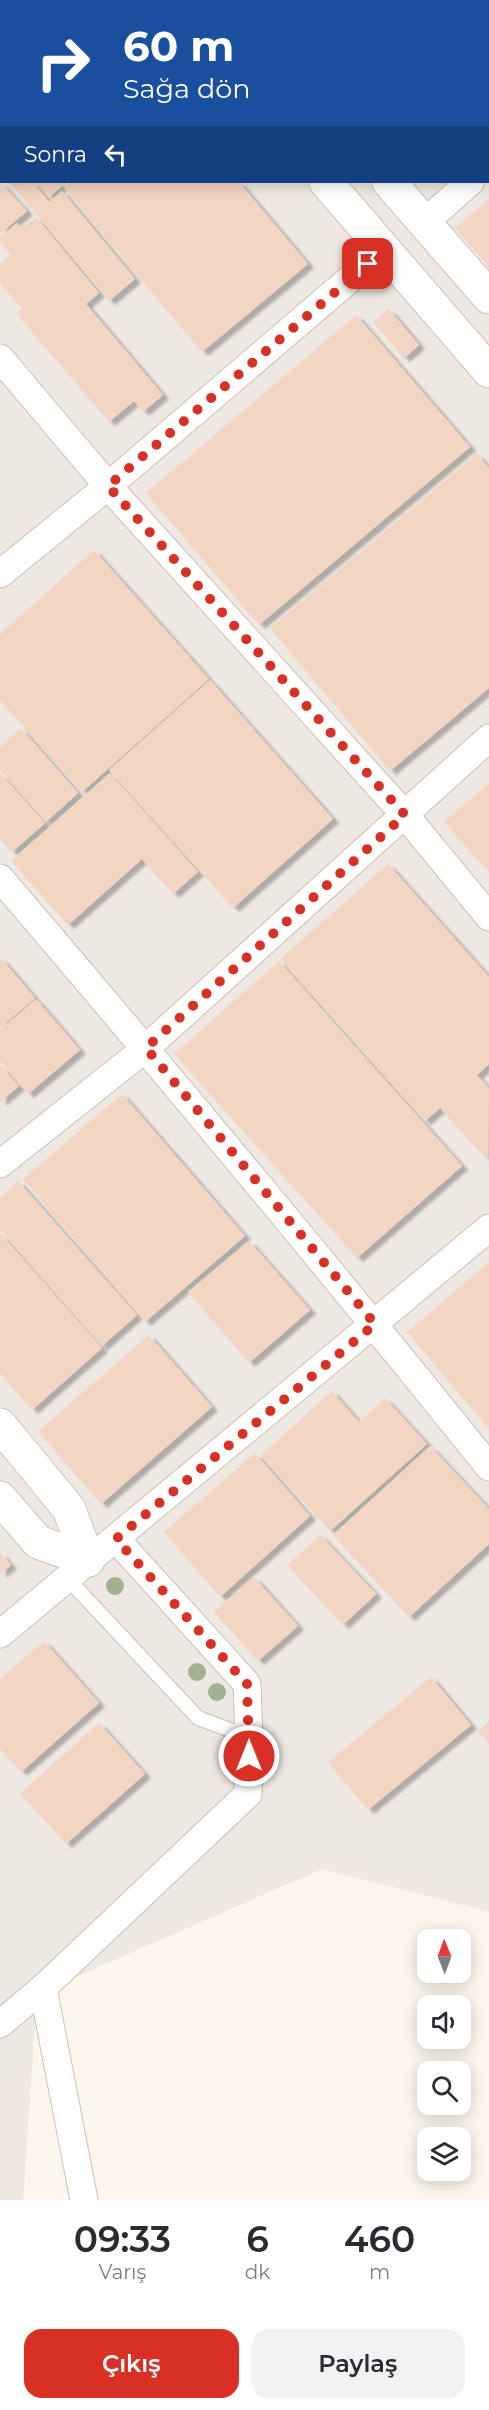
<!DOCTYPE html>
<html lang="tr">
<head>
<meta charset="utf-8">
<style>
  :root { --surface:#fff; --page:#f2f2f3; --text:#2b2b33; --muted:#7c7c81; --accent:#d93025 }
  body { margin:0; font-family:Montserrat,sans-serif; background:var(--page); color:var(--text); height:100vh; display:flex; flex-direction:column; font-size:22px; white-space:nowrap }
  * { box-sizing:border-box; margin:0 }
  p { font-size:20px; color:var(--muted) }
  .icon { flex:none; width:33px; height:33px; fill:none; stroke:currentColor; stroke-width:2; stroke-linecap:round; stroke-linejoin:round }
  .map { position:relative; height:2200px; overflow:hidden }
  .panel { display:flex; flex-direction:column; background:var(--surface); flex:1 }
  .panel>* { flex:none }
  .top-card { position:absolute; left:0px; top:0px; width:489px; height:183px; box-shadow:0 3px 15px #0003; background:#1a4fa0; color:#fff; overflow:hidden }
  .needle { width:39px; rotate:359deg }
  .buttons { position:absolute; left:417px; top:1929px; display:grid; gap:12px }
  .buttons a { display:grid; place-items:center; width:54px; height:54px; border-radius:12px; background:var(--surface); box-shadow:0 3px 15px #0003; font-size:30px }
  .pin { position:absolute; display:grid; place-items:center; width:51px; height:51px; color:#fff; margin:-26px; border-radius:12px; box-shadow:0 3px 9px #0006 }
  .me { position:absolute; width:66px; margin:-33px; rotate:0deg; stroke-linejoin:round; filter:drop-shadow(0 0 4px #0008) }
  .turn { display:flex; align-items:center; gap:21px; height:126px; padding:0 24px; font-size:27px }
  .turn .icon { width:78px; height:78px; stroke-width:2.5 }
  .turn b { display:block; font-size:42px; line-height:51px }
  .then { display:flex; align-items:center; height:57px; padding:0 24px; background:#0003; gap:12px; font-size:22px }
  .eta { display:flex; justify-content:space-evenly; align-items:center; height:102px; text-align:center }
  .eta b { font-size:36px; font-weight:600; line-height:42px }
  .primary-button { display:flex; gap:12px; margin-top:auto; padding:12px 24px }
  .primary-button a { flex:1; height:69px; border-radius:18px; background:var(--accent); color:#fff; font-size:24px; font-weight:600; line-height:69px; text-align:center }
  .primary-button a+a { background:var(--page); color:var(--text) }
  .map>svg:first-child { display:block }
  .industrial { fill:#efe9e4; fill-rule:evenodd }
  .building { fill:#f3d5c3; filter:url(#shadow) }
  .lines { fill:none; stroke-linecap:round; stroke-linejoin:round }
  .lane-casing { stroke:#d1beb0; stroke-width:16 }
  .street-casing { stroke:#d1beb0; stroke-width:29 }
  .secondary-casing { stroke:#d6c0b0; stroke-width:35 }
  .lane { stroke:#fff; stroke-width:14 }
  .street { stroke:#fff; stroke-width:27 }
  .secondary { stroke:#fff; stroke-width:33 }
  .tree { fill:#a0b28e }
  .route { stroke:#d93025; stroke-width:10; stroke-dasharray:0 18 }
</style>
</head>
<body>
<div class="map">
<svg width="489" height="2200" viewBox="0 0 489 2200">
  <defs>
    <filter id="shadow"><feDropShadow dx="6" dy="4" stdDeviation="1.5" flood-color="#0004"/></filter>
  </defs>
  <rect width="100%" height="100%" fill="#fdf6ec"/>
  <!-- industrial -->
  <path class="industrial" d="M0 0H489V1912L322 1869 37 1994 23 2200H0ZM2 2H488V182H2Z"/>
  <!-- building -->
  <g class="building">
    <polygon points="0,182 27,211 0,234"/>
    <polygon points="9,182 33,182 49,202 62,191 135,279 109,301"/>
    <polygon points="36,182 67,182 49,197"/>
    <polygon points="72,182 239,182 308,264 202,352 64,188"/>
    <polygon points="489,198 489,267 455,228"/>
    <polygon points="36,217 99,293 86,304 163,395 143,412 134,401 109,422 16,313 22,309 0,283 0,264 11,255 0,242 0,237 17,223 22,228"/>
    <polygon points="389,309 419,345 404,358 373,322"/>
    <polygon points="356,315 470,447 259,625 146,493"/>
    <polygon points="477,454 489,468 489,688 390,771 270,628"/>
    <polygon points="94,550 209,679 82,792 0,700 0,634"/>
    <polygon points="210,680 333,819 233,908 109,770"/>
    <polygon points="21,728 78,793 46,822 0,770 0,747"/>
    <polygon points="0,773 45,823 12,852 0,839"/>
    <polygon points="110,773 198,872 173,894 142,859 68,925 11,861"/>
    <polygon points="489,783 489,872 444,822"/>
    <polygon points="388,864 489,977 489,1064 477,1075 489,1088 488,1161 440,1108 425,1121 280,959"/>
    <polygon points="0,957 35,998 0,1028"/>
    <polygon points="279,961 462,1166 357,1258 174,1054"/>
    <polygon points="36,999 80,1050 28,1094 0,1061 0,1030"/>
    <polygon points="0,1065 19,1086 0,1102"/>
    <polygon points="122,1094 245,1236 145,1322 23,1179"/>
    <polygon points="18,1181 137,1315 102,1346 0,1230 0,1197"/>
    <polygon points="0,1233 102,1348 32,1410 0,1373"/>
    <polygon points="249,1241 310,1310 249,1363 188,1292"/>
    <polygon points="489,1262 489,1429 407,1332"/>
    <polygon points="149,1335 212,1407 101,1504 38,1431"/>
    <polygon points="332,1391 359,1422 385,1398 427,1444 330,1531 261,1455"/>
    <polygon points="430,1446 489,1509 489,1544 409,1617 333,1535"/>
    <polygon points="255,1453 310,1516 220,1597 164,1532"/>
    <polygon points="320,1535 376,1594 343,1625 287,1565"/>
    <polygon points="0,1552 11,1565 0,1574"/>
    <polygon points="254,1577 298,1626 258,1661 214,1612"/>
    <polygon points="44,1641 99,1703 21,1772 0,1749 0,1679"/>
    <polygon points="431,1677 471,1725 368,1810 328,1762"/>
    <polygon points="489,1721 489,1744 478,1731"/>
    <polygon points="99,1723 145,1774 66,1844 20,1793"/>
  </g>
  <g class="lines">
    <!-- lane casing -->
    <g class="lane-casing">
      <polyline id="lane" points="67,1578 198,1718 249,1737"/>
    </g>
    <!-- street casing -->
    <g class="street-casing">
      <g id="street">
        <polyline points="488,166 489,165"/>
        <polyline points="424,223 470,182"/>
        <polyline points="0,358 108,486 405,815 489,917"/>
        <polyline points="0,574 108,486 385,249"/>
        <path d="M0 878C166 1072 329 1268 489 1467"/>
        <polyline points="0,1164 146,1048 489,738"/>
        <polyline points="0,1634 489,1228"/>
        <polyline points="43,1988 84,2200"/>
        <polyline points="0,2024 43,1988 248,1794 249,1737 247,1684 116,1539"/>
      </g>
    </g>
    <!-- secondary casing -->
    <g class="secondary-casing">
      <g id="secondary">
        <polyline points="166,0 167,2"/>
        <polyline points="235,0 236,2"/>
        <polyline points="326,182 489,371"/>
        <polyline points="389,182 489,297"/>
        <polyline points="0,1425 69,1509 88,1560"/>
        <polyline points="0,1498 38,1542 88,1560"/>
      </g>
    </g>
    <!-- lane -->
    <use href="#lane" class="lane"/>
    <!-- street -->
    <use href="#street" class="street"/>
    <!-- secondary -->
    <use href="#secondary" class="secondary"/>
  </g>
  <!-- trees -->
  <g class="tree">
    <circle cx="115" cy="1586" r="9"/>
    <circle cx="197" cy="1672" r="9"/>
    <circle cx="217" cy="1692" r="9"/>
  </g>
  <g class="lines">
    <!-- route -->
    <polyline class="route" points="249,1756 247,1684 116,1539 375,1324 146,1048 405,815 108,486 368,264"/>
  </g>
</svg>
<div class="buttons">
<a><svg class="needle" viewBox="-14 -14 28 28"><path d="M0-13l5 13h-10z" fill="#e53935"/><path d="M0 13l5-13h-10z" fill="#7c7c81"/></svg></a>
<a><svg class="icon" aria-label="sound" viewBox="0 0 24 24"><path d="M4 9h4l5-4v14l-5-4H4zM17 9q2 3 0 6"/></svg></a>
<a><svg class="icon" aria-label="search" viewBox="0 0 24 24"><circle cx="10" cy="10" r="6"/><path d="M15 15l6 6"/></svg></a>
<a><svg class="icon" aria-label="layers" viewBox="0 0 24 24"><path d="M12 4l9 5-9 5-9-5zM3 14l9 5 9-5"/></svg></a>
</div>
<div class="pin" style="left:368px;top:264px;background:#d93025"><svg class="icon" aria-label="arrive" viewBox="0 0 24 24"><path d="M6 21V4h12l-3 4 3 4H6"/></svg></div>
<svg class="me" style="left:249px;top:1756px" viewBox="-20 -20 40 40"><circle r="17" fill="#d93025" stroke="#fff" stroke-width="3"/><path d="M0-11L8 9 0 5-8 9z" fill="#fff"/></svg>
<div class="top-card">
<div class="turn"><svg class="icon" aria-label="right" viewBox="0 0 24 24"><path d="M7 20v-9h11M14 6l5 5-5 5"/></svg><div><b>60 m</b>Sağa dön</div></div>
<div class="then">Sonra<svg class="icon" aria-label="left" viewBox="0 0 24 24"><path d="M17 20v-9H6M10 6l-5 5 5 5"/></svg></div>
</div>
</div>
<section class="panel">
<div class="eta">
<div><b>09:33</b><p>Varış</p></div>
<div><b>6</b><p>dk</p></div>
<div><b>460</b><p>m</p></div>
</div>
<div class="primary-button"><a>Çıkış</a><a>Paylaş</a></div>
</section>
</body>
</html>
